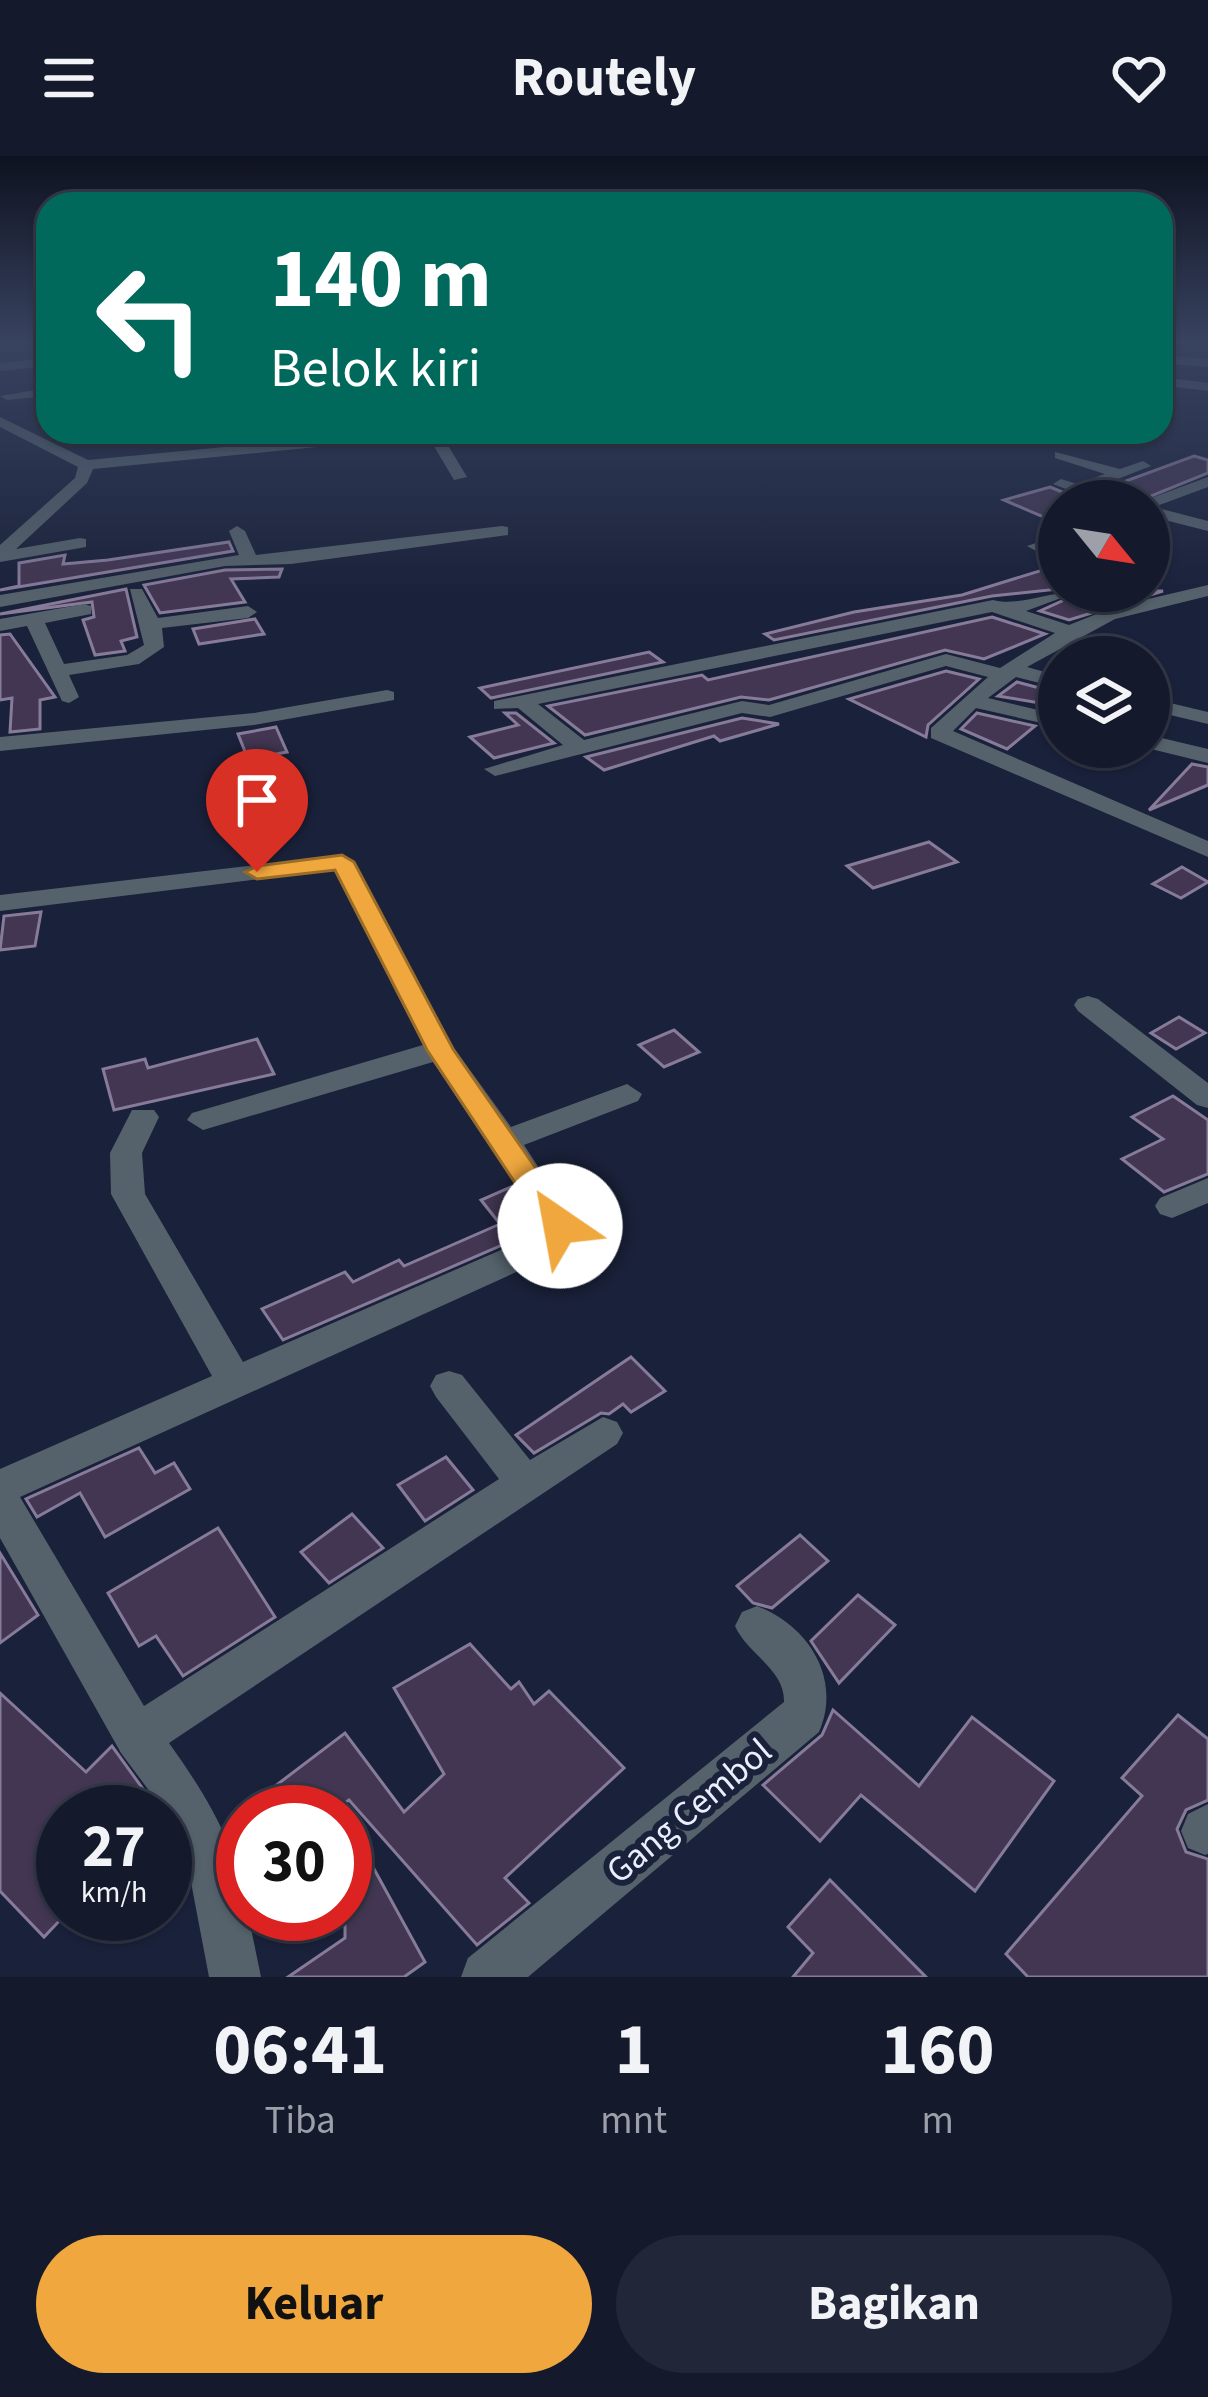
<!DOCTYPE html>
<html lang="id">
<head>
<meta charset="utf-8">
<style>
  :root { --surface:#14192c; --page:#212638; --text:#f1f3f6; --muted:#9da0a9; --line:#333848; --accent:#efa73e }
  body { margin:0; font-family:"Source Sans 3",sans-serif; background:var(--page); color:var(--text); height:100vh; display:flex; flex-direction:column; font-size:45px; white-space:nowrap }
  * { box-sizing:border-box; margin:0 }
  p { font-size:39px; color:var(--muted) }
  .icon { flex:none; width:66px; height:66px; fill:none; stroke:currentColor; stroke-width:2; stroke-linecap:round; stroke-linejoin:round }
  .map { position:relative; height:1821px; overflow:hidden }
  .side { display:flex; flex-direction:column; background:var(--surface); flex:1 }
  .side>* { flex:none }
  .banner { position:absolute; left:36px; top:36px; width:1137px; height:252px; border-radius:36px; box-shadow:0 3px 9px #0004,0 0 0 3px var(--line); background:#00695c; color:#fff; overflow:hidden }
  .needle { width:78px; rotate:120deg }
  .tools { position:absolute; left:1038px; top:324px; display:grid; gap:24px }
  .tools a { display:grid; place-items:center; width:132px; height:132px; border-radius:50%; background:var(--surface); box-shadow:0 3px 9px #0004,0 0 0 3px var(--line); font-size:60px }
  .speed { position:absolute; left:36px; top:1629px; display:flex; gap:24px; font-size:60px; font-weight:700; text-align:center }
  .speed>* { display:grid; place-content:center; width:156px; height:156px; border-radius:50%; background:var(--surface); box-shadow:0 3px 9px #0004,0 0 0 3px var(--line); line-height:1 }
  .speed small { font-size:30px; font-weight:400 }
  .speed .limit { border:18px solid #d22; background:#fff; color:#111 }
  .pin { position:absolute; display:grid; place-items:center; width:102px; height:102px; color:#fff; margin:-123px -51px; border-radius:50% 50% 50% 0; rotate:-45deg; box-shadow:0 0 12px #0007 }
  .pin .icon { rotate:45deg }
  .me { position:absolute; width:132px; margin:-66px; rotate:327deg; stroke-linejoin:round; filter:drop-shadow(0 0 9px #0008) }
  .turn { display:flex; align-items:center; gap:42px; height:252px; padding:0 36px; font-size:54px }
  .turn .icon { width:156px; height:156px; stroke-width:2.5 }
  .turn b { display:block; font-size:84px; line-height:102px }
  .eta { display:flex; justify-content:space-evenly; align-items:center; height:204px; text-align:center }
  .eta b { font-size:72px; font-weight:700; line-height:84px }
  .primary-button { display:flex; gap:24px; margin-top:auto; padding:24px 36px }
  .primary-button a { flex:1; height:138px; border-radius:72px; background:var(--accent); color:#111; font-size:48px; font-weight:700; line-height:138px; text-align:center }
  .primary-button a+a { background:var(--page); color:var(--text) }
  header { display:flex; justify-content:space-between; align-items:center; height:156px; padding:0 36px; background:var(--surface); font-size:54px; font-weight:700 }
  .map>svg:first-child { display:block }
  .building { fill:#423652; stroke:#877b9a; stroke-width:3 }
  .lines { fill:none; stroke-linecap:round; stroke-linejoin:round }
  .minor { fill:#55626b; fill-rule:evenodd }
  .route { fill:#efa73e; stroke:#9b6d28; stroke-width:3 }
  .labels { text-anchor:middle; stroke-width:12; stroke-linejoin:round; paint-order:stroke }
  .near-street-label { font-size:36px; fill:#eaeffd; stroke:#1a213a }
</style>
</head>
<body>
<header><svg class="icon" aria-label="menu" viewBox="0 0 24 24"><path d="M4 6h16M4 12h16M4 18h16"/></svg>Routely<svg class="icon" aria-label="heart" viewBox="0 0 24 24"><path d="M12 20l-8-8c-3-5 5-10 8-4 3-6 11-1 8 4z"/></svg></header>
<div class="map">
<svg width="1208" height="1821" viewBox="0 0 1208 1821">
  <rect width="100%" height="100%" fill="#1a213a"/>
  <!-- building -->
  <g class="building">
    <polygon points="1194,300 1208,304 1208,317 1139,345 1125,345 1104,333"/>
    <polygon points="1050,331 1084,345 1059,345 1055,366 1004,344"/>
    <polygon points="229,386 233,395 0,434 19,430 19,407 65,399 63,408 108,404"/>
    <polygon points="1059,409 1059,433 992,440 774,484 765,478 854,456 962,439"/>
    <polygon points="282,413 279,421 231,423 245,446 160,457 144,429 225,414"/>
    <polygon points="126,433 137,481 121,485 125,495 95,499 83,464 94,461 92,446 0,458"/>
    <polygon points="1084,435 1163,435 1069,464 1040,455"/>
    <polygon points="992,461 1045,478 984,503 945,494 769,544 741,541 585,579 548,550 702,519 708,524"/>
    <polygon points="255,463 264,478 199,488 193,473"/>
    <polygon points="10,478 55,541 40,544 40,573 10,576 12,542 0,544 0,479"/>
    <polygon points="649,496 663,506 491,542 480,532"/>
    <polygon points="946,515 979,523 928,569 926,581 849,543"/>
    <polygon points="1017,526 1051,535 1040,546 1058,550 998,540"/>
    <polygon points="505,557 516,557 554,587 494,602 470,581 518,569"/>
    <polygon points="977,557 1035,570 1007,593 961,573"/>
    <polygon points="742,562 779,568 720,585 714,580 604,614 586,601"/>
    <polygon points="276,571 287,596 248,603 238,578"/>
    <polygon points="1192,608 1208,611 1208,629 1149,654"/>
    <polygon points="929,686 957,706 873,732 847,710"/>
    <polygon points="1182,711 1208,726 1181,742 1153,728"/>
    <polygon points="41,756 35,790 0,794 4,760"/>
    <polygon points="1179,861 1205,877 1176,893 1151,877"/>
    <polygon points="674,874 699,896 664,911 639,889"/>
    <polygon points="257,883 274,918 114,954 103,913 145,903 148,912"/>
    <polygon points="1173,940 1208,964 1208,1018 1164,1036 1122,1003 1163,983 1132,961"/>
    <polygon points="511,1031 537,1074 283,1184 262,1153 345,1116 353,1126 399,1104 404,1110 500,1068 481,1044"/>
    <polygon points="631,1201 665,1235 631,1256 623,1248 609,1258 601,1257 534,1297 516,1279"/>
    <polygon points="139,1292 155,1317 174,1307 190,1333 105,1381 80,1337 37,1361 26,1343"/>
    <polygon points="446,1301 473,1334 425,1365 398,1329"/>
    <polygon points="352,1358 383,1392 329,1427 301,1396"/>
    <polygon points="218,1372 275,1461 183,1520 156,1480 139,1490 108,1437"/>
    <polygon points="800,1379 828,1405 772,1452 753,1447 737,1430"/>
    <polygon points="0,1397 38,1459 0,1487"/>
    <polygon points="858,1439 895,1469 839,1527 811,1485"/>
    <polygon points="470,1488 511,1533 519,1526 534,1548 549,1535 624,1612 505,1722 529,1747 477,1789 349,1644 332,1656 241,1656 345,1577 404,1656 444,1618 394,1532"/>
    <polygon points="0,1537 86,1616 112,1590 156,1651 151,1656 63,1656 63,1761 44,1781 0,1735"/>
    <polygon points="833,1554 919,1630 972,1561 1054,1625 975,1735 861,1639 820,1685 763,1629 822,1579"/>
    <polygon points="1178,1559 1208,1583 1208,1644 1186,1654 1177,1673 1186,1696 1208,1703 1208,1821 1028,1821 1006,1798 1142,1640 1122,1622"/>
    <polygon points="345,1660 425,1806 404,1821 288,1821 345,1782"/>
    <polygon points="830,1724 926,1821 793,1821 813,1797 788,1771"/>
  </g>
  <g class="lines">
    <!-- minor -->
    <g class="minor">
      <polygon points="1161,199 1208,203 1208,211 1161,207"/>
      <polygon points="48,202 48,210 0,215 0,207"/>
      <polygon points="1161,221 1208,227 1208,235 1161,229"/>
      <polygon points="48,232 48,240 7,244 0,240"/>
      <polygon points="0,261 88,304 384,276 440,276 467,321 454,324 428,280 93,313 87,327 16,393 80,382 86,383 86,391 0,406 0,389 75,322 78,311 0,271"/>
      <polygon points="1055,296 1120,313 1143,305 1151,310 1092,333 1121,345 1097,345 1053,328 1061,323 1077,328 1105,318 1055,302"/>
      <polygon points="1208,321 1208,331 1154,351 1208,365 1208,375 1149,360 1149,345 1143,345"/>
      <polygon points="502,370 508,371 508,379 291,408 225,410 0,451 0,439 239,399 229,375 237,370 245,375 256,399"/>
      <polygon points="1059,379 1059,389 1036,395 1027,390"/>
      <path d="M1208 429V440L1115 463 1027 511 1059 520V532L1016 521 988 542 1059 559V571L976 552 953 575 1208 685V701L931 582V572L988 521 946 510 770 561 742 557 495 620 484 613 563 589 518 552 494 553V545L993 444C1017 451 1053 435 1080 435L1026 455 1069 469 1114 451ZM992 456 1055 477 1000 512 946 498 769 549 742 545 584 584 538 548Z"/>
      <polygon points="130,433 142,433 158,462 248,450 257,456 248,462 162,472 164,491 139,508 69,519 79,541 69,547 62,545 27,470 0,475 0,463 84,448 91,450 91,458 45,467 64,508 127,499 144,489"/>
      <polygon points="387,534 394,536 394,544 254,569 0,595 0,581 254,557"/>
      <polygon points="1149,542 1208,556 1208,568 1149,554"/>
      <polygon points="1149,579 1208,593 1208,607 1143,591 1149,591"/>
      <path d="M342 699 354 706 454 892 511 971 627 928 642 938 638 945 524 989 577 1070 565 1094 20 1341 144 1550 499 1323 436 1241 430 1230 436 1219 449 1215 462 1219 530 1304 603 1261 617 1266 623 1277 617 1288 169 1587C204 1636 243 1696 243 1758H248L261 1821H209L190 1721 165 1656 121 1597 0 1382V1313L212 1220 111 1038 110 997 132 954H154L159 961 142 997 145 1038 243 1206 540 1077 543 1070 433 906 203 974 187 964 192 957 423 889 334 714 0 755V739Z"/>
      <polygon points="1088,840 1098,843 1208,927 1208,952 1197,949 1078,855 1074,849 1078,843"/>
      <polygon points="1208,1022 1208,1047 1172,1062 1160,1058 1155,1050 1160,1042"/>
      <path d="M757 1450C809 1470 842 1523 819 1576L528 1821H461L468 1802 784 1546C785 1513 748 1499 735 1470L742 1456Z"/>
      <polygon points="1208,1648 1208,1698 1205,1699 1188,1692 1181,1675 1188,1658"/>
    </g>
  </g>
  <!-- sky -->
  <linearGradient id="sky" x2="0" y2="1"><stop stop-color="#0e1220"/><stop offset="0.42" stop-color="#384360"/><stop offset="1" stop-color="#384360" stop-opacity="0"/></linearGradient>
  <rect width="1208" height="443" fill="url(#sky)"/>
  <!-- route -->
  <polygon class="route" points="342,699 354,706 453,893 571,1063 575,1070 571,1078 549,1078 427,894 335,714 257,723 245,716 257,710"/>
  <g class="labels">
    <!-- near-street labels -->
    <g class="near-street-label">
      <text transform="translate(688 1654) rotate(-40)" y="13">Gang Cembol</text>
    </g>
  </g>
</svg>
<div class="tools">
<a><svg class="needle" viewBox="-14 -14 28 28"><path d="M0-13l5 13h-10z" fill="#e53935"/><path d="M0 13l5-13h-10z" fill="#9da0a9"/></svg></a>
<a><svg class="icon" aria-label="layers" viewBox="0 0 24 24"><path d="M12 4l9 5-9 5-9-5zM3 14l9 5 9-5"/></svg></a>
</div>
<div class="speed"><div>27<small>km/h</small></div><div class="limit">30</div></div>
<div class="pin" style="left:257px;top:716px;background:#d93025"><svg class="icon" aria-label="arrive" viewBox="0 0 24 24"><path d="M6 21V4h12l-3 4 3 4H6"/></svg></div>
<svg class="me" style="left:560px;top:1070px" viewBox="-20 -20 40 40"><circle r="19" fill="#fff"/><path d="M0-13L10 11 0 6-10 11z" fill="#efa73e"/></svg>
<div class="banner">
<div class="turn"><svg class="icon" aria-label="left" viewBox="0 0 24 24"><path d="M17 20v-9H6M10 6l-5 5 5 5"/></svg><div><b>140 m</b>Belok kiri</div></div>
</div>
</div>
<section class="side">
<div class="eta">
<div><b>06:41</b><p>Tiba</p></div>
<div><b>1</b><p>mnt</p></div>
<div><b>160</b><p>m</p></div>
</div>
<div class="primary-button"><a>Keluar</a><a>Bagikan</a></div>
</section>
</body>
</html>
